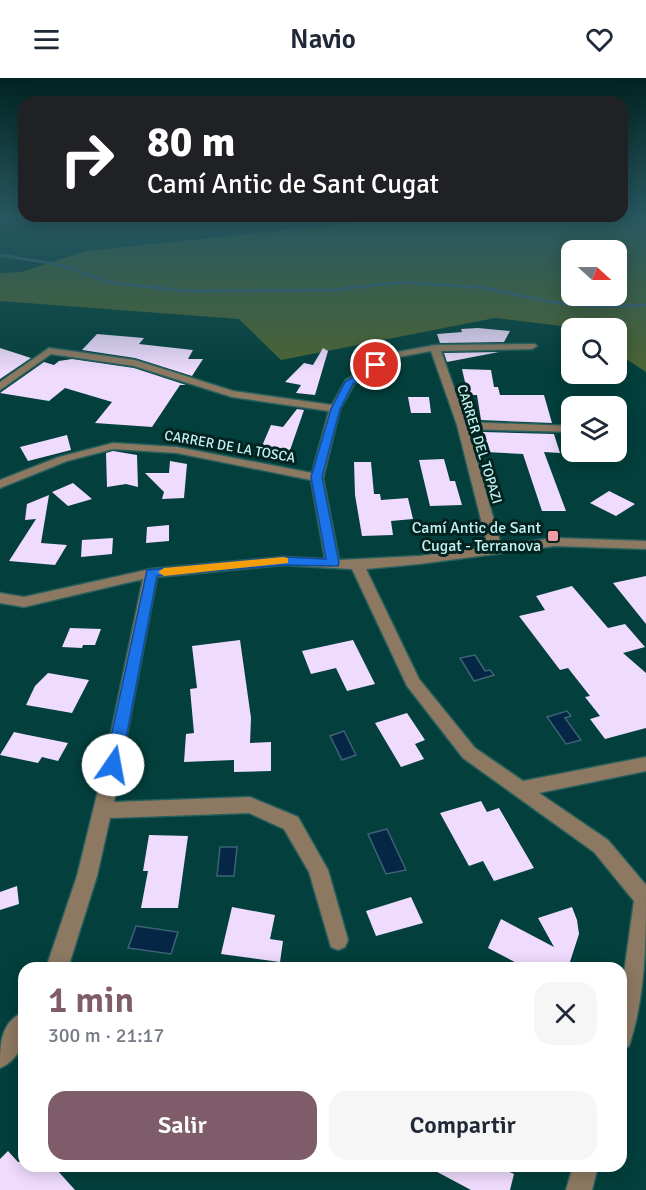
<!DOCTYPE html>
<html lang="es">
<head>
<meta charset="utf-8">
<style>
  :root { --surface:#fff; --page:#f6f6f7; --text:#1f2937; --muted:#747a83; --accent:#7e5c69 }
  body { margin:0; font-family:Signika,sans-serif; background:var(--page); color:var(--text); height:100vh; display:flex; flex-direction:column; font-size:22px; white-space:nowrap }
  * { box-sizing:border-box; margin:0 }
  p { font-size:20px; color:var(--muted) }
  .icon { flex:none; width:33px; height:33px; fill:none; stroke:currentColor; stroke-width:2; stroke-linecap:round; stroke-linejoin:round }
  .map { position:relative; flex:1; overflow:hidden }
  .sheet { position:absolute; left:18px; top:884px; width:609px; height:210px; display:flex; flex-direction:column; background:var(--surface); border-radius:18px; box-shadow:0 3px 15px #0003 }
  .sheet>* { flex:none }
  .hud { position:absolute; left:18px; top:18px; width:610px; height:126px; border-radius:18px; box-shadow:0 3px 15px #0003; background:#202124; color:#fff; overflow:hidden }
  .needle { width:39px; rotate:111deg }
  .fabs { position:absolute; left:561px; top:162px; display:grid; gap:12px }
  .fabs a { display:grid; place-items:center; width:66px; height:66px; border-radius:12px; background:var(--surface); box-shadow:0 3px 15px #0003; font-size:30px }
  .pin { position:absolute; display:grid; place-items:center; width:51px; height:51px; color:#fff; margin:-26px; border:3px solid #fff; border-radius:50%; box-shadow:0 2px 6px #0007 }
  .me { position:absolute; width:66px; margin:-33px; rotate:12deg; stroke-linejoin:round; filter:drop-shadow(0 0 4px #0008) }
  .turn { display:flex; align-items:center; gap:21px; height:126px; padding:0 30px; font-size:27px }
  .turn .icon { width:78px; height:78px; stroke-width:2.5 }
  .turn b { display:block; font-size:42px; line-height:51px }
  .round { display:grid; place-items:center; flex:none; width:63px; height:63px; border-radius:18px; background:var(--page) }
  .summary { display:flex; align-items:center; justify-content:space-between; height:102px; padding:0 30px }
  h1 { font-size:36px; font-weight:600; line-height:45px; color:var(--accent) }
  .action { display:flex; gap:12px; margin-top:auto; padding:12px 30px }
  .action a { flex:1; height:69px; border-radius:18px; background:var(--accent); color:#fff; font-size:24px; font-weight:600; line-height:69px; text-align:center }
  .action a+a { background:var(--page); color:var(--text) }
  header { display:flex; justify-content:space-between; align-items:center; height:78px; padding:0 30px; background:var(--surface); font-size:27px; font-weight:600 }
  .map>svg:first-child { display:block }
  .green { fill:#4c6433; fill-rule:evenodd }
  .water { fill:#052644; stroke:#3e6377; stroke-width:1.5 }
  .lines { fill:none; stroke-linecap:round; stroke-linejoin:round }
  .stream { stroke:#3e6377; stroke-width:3 }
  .building { fill:#efdbfe }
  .minor-casing { stroke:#265f5c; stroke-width:3 }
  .minor { fill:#8d7962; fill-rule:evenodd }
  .route { fill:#1a73e8; stroke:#114b97; stroke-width:1.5 }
  .slow { fill:#f59e0b }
  .poi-dot { fill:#f39aa7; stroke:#032321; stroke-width:2 }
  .labels { text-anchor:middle; stroke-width:6; stroke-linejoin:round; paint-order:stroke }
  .far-street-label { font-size:14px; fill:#c4f0ed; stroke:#032321 }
  .poi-label { font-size:16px; fill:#c4f0ed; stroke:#032321; text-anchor:end }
</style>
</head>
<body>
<header><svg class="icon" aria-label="menu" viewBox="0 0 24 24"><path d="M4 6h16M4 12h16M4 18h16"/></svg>Navio<svg class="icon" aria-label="heart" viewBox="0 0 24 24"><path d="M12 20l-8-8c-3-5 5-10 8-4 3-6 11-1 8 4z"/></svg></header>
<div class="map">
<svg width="646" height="1112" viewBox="0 0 646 1112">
  <rect width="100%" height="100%" fill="#033f3c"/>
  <!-- green -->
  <path class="green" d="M402 140H646V294L617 275 616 250H578L495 240 281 282 239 241 0 223V195L22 194 85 173ZM572 172H616V218H572Z"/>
  <!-- water -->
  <g class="water">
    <polygon points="475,577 485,593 490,592 494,597 474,603 460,580"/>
    <polygon points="567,633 571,638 565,640 581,662 566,666 547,639"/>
    <polygon points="344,653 356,677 342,682 330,658"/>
    <polygon points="387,751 406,792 386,796 368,756"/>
    <polygon points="220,769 237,769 234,798 217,798"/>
    <polygon points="136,848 178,854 171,876 128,870"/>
  </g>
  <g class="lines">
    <!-- stream -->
    <polyline class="stream" points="0,177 62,187 109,204 184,213 331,212 403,204 486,210 551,224 595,229 646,227"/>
  </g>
  <!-- building -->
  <g class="building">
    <polygon points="461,251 478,250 510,253 504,264 440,265 437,256 462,254"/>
    <polygon points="97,256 144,260 139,266 193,272 188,281 203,281 192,298 135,280 82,272"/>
    <polygon points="0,270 31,280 0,301"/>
    <polygon points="323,270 328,273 315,317 296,315 301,307 285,304 304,285 313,287"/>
    <polygon points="499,274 447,284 444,275"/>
    <polygon points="72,281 134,290 186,307 180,307 152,349 95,345 112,324 65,310 49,323 0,315 44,284 54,287 59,283"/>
    <polygon points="462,291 491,292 494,309 498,309 500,317 544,317 552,345 481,342 477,317 468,317"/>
    <polygon points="408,319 429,319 431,335 411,335"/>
    <polygon points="297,331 304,332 288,378 259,375 271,347 283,349"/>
    <polygon points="483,354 554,356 560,375 544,374 566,433 542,433 523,376 485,374"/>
    <polygon points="67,357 71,372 28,383 20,369"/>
    <polygon points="113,373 137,377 138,409 126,406 107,409 106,375"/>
    <polygon points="444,381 450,403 455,403 462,427 430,428 419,382"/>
    <polygon points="170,383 187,386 184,420 162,421 164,414 145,395 169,395"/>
    <polygon points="354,384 371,384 374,416 380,416 381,422 408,420 413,441 391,443 393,457 362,458 355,417"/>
    <polygon points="73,405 92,421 68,428 52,414"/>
    <polygon points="609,413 635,426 616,438 590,425"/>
    <polygon points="49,417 41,465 67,467 55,487 9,483 36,441 25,442 27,426"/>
    <polygon points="169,447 169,463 146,465 147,449"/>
    <polygon points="113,460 112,476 81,479 82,462"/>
    <polygon points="646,498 646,546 613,505"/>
    <polygon points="572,508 608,550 625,546 645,569 623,575 646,595 646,650 605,661 590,641 600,638 585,619 590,618 568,590 560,592 519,538 545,532 536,518"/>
    <polygon points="70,550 101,551 95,567 83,567 82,570 62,569"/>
    <polygon points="240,562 251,640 250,665 271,664 271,693 234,694 234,682 184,684 186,656 194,655 190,611 197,610 192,568"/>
    <polygon points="353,562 375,606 347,613 336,590 311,596 302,573"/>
    <polygon points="48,595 89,602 72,635 26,627 35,608"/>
    <polygon points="407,635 425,662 415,666 424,681 401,689 375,645"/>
    <polygon points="14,654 23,656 68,665 58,683 42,679 38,685 0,677"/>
    <polygon points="481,723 487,734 499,730 534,790 494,803 483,783 469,788 440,735"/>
    <polygon points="149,757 188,758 178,830 141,830 148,793 143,793"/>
    <polygon points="17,808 19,826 0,832 0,814"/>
    <polygon points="411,819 423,845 376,858 366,833"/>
    <polygon points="232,829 275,837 270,861 283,863 280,884 221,876"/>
    <polygon points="572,829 577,842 579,856 568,890 526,890 488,870 501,841 554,869 538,840"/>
    <polygon points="8,1073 18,1084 24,1083 24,1088 39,1088 57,1092 75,1112 0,1112 0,1081"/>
    <polygon points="426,1088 496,1088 514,1096 510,1112 471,1112"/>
  </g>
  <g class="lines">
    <!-- minor casing -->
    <g class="minor-casing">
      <g id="minor">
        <path d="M535 266 537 268 532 271 441 273 466 344 572 348V354L468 351 501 467 555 460 646 463V471L555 468 419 486 366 491 419 601 475 670 523 703 646 679V693L539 715 608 762 646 807C646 861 646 917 629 968L621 971V916L634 823 594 774 463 680 407 608 352 491 283 487 157 499 114 724 250 719 298 739 328 792 348 862 345 869 338 872 331 869 309 794 284 751 249 735 110 740 97 798 68 890H46L77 798 104 688 143 501 24 529 0 525V515L24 519 151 491 283 479 325 481 311 402 177 375 113 371 67 383 0 410V402L59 379 113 365 177 369 312 395 329 333 232 319 134 288 51 276 0 312V304L49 270 135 282 233 313 332 327 346 302 387 276 435 267ZM431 273 457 347 488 469 419 478 339 482 323 400 340 331 354 306 393 280Z"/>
        <path d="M24 934C24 957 25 979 0 990 0 967 0 944 24 934Z"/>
        <polygon points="573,1088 598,1088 592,1112 566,1112"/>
      </g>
    </g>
    <!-- minor -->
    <use href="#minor" class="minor"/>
  </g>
  <!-- sky -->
  <linearGradient id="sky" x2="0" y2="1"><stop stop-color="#022321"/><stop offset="0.47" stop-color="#285861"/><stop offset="1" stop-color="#285861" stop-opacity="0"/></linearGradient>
  <rect width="646" height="296" fill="url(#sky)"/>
  <!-- route -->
  <polygon class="route" points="376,284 380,285 380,289 353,306 340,331 322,399 339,485 338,488 283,487 157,498 121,687 119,692 108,692 105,687 147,492 283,479 326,481 311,399 331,331 345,304"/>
  <!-- slow -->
  <polygon class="slow" points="283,479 288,480 288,485 164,498 158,494 164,490"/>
  <!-- markers -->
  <rect class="poi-dot" x="547" y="452" width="12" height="12" rx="3"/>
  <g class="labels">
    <!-- far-street labels -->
    <g class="far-street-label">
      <text transform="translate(480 366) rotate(73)" y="5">CARRER DEL TOPAZI</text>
      <text transform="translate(230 368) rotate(10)" y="5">CARRER DE LA TOSCA</text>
    </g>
    <!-- poi labels -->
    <g class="poi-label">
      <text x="541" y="455">Camí Antic de Sant<tspan x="541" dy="18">Cugat - Terranova</tspan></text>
    </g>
  </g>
</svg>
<div class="fabs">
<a><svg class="needle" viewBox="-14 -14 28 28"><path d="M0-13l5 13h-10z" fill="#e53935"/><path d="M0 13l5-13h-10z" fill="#747a83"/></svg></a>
<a><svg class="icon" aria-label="search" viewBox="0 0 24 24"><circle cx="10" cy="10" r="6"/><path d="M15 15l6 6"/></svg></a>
<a><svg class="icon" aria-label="layers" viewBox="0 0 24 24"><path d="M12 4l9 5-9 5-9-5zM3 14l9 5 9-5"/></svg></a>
</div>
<div class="pin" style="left:376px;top:287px;background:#d93025"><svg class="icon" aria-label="arrive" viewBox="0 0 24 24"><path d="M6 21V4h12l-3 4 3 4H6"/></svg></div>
<svg class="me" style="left:113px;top:687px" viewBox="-20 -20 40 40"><circle r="19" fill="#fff"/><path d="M0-13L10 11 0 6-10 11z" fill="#1a73e8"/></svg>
<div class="hud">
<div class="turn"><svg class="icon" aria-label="right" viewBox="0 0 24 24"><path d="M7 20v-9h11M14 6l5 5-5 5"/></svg><div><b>80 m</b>Camí Antic de Sant Cugat</div></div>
</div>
<section class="sheet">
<div class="summary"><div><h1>1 min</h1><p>300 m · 21:17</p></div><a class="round"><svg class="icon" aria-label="close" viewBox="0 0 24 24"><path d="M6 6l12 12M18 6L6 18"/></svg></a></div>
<div class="action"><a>Salir</a><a>Compartir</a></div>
</section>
</div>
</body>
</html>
